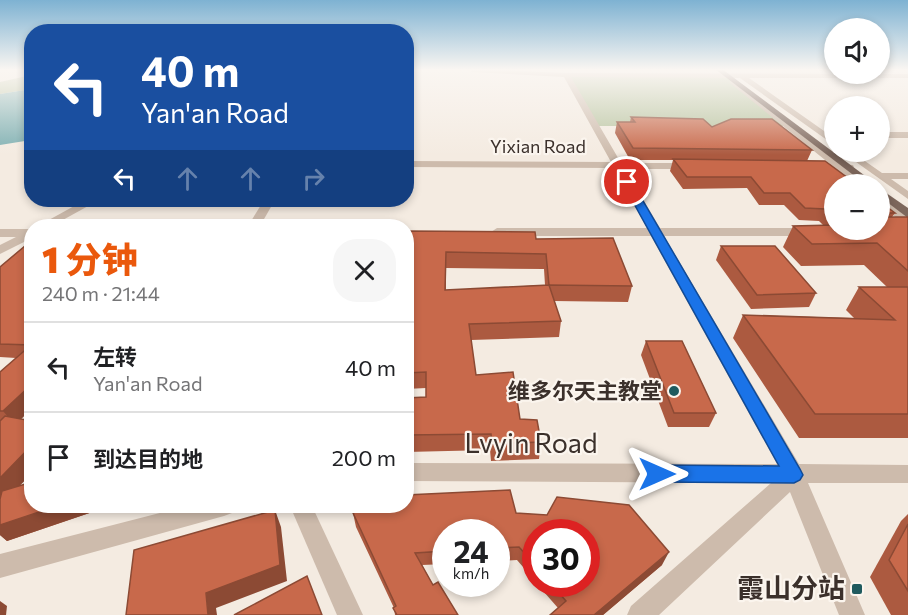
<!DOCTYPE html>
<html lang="zh">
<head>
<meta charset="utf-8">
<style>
  :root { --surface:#fff; --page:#f6f6f6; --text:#202124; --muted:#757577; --line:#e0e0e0; --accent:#ea580c }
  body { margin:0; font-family:Commissioner,"Noto Sans SC",sans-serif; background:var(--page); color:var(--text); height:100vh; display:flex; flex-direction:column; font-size:22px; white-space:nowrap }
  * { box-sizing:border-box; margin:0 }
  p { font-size:20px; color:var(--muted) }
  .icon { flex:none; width:33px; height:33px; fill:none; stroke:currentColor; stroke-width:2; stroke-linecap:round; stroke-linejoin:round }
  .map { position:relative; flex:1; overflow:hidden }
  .details { position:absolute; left:24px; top:219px; width:390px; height:294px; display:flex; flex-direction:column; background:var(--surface); border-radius:24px; box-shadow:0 3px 9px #0003 }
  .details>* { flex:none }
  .top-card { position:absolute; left:24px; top:24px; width:390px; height:183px; border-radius:24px; box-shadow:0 3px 9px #0003; background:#1a4fa0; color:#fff; overflow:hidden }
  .controls { position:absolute; left:824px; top:18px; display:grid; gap:12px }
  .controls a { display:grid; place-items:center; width:66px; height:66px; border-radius:50%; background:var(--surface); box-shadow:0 3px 9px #0003; font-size:30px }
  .speed { position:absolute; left:432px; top:519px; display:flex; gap:12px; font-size:30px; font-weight:700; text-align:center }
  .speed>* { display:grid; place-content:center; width:78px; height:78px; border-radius:50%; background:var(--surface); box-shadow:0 3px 9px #0003; line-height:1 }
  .speed small { font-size:15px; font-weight:400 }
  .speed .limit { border:9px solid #d22; background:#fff; color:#111 }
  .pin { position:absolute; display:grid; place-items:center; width:51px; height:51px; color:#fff; margin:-26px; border:3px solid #fff; border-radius:50%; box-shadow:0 2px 6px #0007 }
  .me { position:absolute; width:66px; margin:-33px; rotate:90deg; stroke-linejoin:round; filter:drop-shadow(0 0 4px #0008) }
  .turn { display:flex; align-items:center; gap:21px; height:126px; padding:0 18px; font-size:27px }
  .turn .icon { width:78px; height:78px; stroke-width:2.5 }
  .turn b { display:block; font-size:42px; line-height:51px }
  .lanes { display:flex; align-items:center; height:57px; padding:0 18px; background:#0003; justify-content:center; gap:30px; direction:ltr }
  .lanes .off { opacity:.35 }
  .round { display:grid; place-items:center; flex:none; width:63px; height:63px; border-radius:24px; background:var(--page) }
  .summary { display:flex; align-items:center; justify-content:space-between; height:102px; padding:0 18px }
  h1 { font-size:36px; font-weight:800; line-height:45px; color:var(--accent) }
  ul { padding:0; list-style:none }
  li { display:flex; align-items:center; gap:18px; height:90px; padding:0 18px; border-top:2px solid var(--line) }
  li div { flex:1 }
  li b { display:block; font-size:22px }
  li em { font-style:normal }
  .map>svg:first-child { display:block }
  .green { fill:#b8c4a0 }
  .water { fill:#7fb0b2 }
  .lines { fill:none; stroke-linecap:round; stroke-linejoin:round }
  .minor { fill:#cdbbac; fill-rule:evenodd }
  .major { fill:#7d675c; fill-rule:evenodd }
  .wall { fill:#ac5a40; fill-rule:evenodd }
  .shaded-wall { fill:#8c4a34 }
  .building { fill:#c8694b; stroke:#8c4a34; stroke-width:1.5; fill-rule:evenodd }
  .route { fill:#1a73e8; stroke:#114b97; stroke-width:1.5 }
  .poi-dot { fill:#1f5a5e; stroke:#fbf5ee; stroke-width:2 }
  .labels { text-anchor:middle; stroke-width:4.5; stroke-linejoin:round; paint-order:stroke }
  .far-street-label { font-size:18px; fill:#3b302b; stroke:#fbf5ee }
  .poi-label { font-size:22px; font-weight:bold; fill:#3b302b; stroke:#fbf5ee; text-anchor:end }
  .near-street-label { font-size:27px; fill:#3b302b; stroke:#fbf5ee }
  .near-poi-label { font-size:27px; font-weight:bold; fill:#3b302b; stroke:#fbf5ee; text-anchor:end }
</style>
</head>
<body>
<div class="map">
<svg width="908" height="615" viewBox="0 0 908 615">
  <rect width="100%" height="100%" fill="#f4ebe1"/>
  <!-- green -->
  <g class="green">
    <polygon points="31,75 31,89 0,94 0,82"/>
    <polygon points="566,75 728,76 789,126 595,126"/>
  </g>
  <!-- water -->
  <polygon class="water" points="31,89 31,140 0,145 0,94"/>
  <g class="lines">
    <!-- minor -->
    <g class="minor">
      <polygon points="473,69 566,73 908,74 908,78 749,78 834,138 834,145 740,78 571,77 621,163 690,163 695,166 690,169 625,169 660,228 809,228 815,232 809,236 664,236 799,464 908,465 908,483 808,483 865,615 839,615 790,492 659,615 627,615 631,606 771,483 406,481 406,463 777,464 651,236 497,236 491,232 497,228 647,228 614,168 406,167 406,161 611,162 564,77 471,72"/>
      <polygon points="730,81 734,81 842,164 853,165 854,167 850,170 866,184 855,184 837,170 809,169 809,165 830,164 730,83"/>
      <rect x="879" y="132" width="29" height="6"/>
      <polygon points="842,152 852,152 882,173 908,173 908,179 891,179 908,191 908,199"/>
      <polygon points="879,196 908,216 908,226 879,205"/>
      <polygon points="85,200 99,200 52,226 38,226"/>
      <polygon points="264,200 275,200 260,226 248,226"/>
      <polygon points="0,229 32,229 32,238 0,254 0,245 16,237 0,237"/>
      <polygon points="187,506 235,506 232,513 224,516 0,578 0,554"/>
      <polygon points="290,506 312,506 363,615 337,615"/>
    </g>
    <!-- major -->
    <g class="major">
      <polygon points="715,69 722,69 876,184 865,184"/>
      <polygon points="879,188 908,208 908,218 879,196"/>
    </g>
  </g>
  <!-- wall -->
  <g class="wall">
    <polygon points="631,117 712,127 812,150 807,161 834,184 834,230 879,230 879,201 895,213 892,217 908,217 908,438 799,438 733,338 743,315 854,318 846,310 859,287 887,287 864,265 801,266 783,247 793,226 823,225 819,221 799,220 784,205 759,205 747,188 683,189 670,171 673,160 630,160 615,133 617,122 630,122"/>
    <path d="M407 231 536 239 632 286 628 302 554 301 561 321 559 337 471 340 476 375 520 419 541 442 539 459 491 461 490 450 406 452V398L426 397V388L406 389ZM446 268 544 269 545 285 446 290Z"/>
    <polygon points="32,240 32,408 21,419 32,473 19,486 32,506 110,506 7,541 0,535 0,372 16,358 0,357 0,267"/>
    <polygon points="721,246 816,293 809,307 751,309 716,260"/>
    <polygon points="646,341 716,413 709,427 668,427 641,355"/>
    <polygon points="353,513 516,513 662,565 603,615 550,615 558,608 537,584 586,584 536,532 536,582 517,560 496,561 496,532 446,532 446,564 422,565 433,585 458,615 395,615 394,608 356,527"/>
    <polygon points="908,514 908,615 891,615 870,577 901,521"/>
  </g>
  <!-- shaded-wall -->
  <g class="shaded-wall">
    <polygon points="32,384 32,408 15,425 3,411"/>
    <polygon points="32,445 32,473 0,506 0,478"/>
    <polygon points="57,506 110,506 7,541 0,535 0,525"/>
    <polygon points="275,510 281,527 287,581 216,608 217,615 208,615 206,593"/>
    <polygon points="669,552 662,565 603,615 594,615"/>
    <polygon points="0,601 7,606 6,615 0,615"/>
  </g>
  <!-- building -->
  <g class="building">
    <polygon points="631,117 703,119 712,127 731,119 772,119 812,150 633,148 617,122 635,122"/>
    <polygon points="673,159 825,161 856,184 834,184 834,213 830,213 825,209 805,208 790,193 764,193 751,177 687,177"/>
    <polygon points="879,201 895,213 879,213"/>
    <polygon points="879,217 908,217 908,271 877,243 812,244 793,226 834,225 834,230 879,230"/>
    <path d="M407 231 535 232 536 239 613 238 632 286 549 285 561 321 469 324 476 375 513 372 520 419 537 420 541 442 492 444 491 434 406 435V398L426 397V372L406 373ZM446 252 546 254 549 285 445 290Z"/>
    <polygon points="32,240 32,384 3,411 0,411 0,372 31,345 0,344 0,267"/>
    <polygon points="721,246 775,246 816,293 757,295"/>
    <polygon points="859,287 908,287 908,414 815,414 743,315 895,320"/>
    <polygon points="646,341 682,341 716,413 674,413"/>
    <polygon points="5,416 32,421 32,445 0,478 0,421"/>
    <polygon points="32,482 32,506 57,506 0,525 0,499 2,491"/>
    <polygon points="510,490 516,513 547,515 557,497 629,505 669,552 594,615 550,615 566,601 551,584 586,584 586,532 536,532 536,566 519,547 496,548 496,532 446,532 446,551 415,553 433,585 438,582 458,615 397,615 393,608 396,606 353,513 370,506 406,506 406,495"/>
    <polygon points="275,510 280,565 206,593 208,615 126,615 134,550"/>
    <polygon points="908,524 908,591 889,560"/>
    <polygon points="307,576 322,615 234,615"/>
  </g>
  <!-- sky -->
  <linearGradient id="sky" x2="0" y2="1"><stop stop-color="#7eb2d2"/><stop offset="0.45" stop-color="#faf6f2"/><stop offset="1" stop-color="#faf6f2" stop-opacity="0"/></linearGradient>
  <rect width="908" height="155" fill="url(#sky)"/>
  <!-- route -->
  <polygon class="route" points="627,179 632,182 800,469 803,475 800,480 794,483 657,482 650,479 648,474 650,468 657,465 779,466 622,182"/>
  <!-- markers -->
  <g class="poi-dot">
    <circle cx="674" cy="391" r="6"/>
    <rect x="851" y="583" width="12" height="12" rx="3"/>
  </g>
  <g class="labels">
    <!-- far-street labels -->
    <g class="far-street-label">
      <text x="538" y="153">Yixian Road</text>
    </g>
    <!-- poi labels -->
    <g class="poi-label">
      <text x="662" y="399">维多尔天主教堂</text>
    </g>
    <!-- near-street labels -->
    <g class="near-street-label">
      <text x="531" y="453">Lvyin Road</text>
    </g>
    <!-- near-poi labels -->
    <g class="near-poi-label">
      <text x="845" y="598">霞山分站</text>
    </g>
  </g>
</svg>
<div class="controls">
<a><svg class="icon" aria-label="sound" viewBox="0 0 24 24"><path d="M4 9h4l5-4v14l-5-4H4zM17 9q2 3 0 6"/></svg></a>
<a>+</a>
<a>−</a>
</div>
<div class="speed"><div>24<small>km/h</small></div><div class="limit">30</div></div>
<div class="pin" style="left:627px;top:182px;background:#d93025"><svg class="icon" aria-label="arrive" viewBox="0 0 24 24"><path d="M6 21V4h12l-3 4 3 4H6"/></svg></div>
<svg class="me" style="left:657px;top:474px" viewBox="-20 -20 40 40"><path d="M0-17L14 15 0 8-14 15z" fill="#1a73e8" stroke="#fff" stroke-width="4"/></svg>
<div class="top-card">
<div class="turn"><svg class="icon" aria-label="left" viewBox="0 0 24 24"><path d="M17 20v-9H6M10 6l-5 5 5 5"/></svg><div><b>40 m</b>Yan'an Road</div></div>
<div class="lanes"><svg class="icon" aria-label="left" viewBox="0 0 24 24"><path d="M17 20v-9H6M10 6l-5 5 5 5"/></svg><svg class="icon off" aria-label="ahead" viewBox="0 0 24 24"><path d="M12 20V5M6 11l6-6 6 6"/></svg><svg class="icon off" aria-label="ahead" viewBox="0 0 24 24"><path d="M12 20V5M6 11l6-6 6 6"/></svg><svg class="icon off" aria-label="right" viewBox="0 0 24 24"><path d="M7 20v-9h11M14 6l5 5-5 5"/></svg></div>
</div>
<section class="details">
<div class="summary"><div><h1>1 分钟</h1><p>240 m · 21:44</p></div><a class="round"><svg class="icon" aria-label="close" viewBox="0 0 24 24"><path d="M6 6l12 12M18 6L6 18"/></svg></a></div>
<ul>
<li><svg class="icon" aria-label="left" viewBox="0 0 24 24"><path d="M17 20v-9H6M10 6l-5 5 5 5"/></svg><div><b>左转</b><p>Yan'an Road</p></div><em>40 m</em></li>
<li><svg class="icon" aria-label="arrive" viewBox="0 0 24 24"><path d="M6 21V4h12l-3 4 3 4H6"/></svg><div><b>到达目的地</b></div><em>200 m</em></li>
</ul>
</section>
</div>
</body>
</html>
